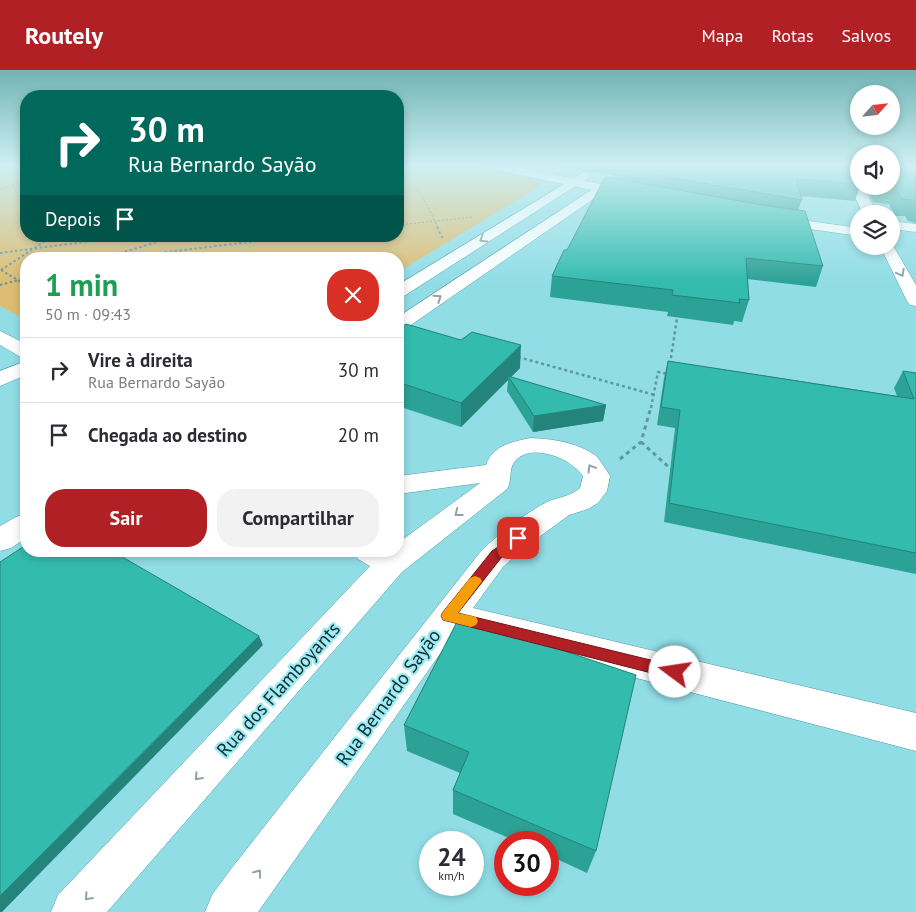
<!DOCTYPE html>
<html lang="pt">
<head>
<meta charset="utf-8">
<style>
  :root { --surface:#fff; --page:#f2f2f3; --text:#2b2b33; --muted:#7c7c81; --line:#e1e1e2; --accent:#b12024 }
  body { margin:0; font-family:"PT Sans",sans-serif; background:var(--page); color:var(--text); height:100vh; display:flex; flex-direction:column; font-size:19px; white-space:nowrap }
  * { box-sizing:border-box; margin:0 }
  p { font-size:16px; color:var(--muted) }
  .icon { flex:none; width:28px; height:28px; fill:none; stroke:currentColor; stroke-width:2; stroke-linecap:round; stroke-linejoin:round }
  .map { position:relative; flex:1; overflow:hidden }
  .drawer { position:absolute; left:20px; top:182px; width:384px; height:305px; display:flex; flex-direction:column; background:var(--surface); border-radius:20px; box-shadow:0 2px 8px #0003 }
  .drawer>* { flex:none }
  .hud { position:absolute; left:20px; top:20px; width:384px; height:152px; border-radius:20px; box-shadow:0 2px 8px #0003; background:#00695c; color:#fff; overflow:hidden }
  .needle { width:32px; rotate:63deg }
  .tools { position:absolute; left:850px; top:15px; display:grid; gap:10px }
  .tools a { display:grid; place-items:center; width:50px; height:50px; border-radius:50%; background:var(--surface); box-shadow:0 2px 8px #0003; font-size:25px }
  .speed { position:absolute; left:419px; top:761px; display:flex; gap:10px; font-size:25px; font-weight:700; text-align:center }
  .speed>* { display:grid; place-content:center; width:65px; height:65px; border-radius:50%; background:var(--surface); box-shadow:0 2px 8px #0003; line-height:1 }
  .speed small { font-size:12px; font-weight:400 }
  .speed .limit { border:8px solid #d22; background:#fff; color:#111 }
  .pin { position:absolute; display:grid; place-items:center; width:42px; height:42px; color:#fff; margin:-21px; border-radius:10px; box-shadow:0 2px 8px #0006 }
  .me { position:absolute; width:55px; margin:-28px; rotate:284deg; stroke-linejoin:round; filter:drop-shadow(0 0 4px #0008) }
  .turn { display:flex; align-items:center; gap:18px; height:105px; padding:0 25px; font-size:22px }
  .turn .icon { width:65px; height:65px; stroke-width:2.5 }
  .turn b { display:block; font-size:35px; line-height:42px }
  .then { display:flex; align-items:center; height:48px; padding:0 25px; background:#0003; gap:10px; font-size:19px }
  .round { display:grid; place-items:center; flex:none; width:52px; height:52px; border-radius:20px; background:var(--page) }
  .head { display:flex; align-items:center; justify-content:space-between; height:85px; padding:0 25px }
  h1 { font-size:30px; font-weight:800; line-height:38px; color:#1e9e55 }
  .primary-button { display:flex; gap:10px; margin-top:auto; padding:10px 25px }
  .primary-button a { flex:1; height:58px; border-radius:20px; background:var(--accent); color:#fff; font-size:20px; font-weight:800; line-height:58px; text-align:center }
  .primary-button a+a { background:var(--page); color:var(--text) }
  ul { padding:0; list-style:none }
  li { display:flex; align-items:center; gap:15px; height:65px; padding:0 25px; border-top:1px solid var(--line) }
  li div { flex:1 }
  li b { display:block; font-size:19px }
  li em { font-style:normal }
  header { display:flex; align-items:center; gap:30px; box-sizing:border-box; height:70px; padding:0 25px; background:var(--accent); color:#fff }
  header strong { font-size:24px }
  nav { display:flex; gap:28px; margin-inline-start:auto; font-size:18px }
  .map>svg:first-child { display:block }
  .green { fill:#debc72 }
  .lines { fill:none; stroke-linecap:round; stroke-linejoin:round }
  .minor-casing { stroke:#529da6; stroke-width:1 }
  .tertiary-casing { stroke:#529da6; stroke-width:1 }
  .path-far3 { stroke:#5d989f; stroke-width:1; stroke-dasharray:2 2; stroke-linecap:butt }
  .path-far2 { stroke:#5d989f; stroke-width:2; stroke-dasharray:2.5 2.5; stroke-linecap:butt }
  .path-far1 { stroke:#5d989f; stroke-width:2.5; stroke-dasharray:3 3; stroke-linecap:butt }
  .path { stroke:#5d989f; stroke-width:3; stroke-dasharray:4 4; stroke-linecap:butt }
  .minor { fill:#fff; fill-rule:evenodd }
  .tertiary { fill:#fff; fill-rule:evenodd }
  .wall { fill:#2ca196 }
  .shaded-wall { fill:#24837a }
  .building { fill:#33bbae; stroke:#24837a }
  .oneway { stroke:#92a1a3 }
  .route { fill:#b12024; stroke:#731517 }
  .slow { fill:#f59e0b }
  .labels { text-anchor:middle; stroke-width:4.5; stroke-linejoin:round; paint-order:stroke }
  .near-street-label { font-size:19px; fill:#0d2e32; stroke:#9eeaf3 }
</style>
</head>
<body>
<header>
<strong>Routely</strong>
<nav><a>Mapa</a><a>Rotas</a><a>Salvos</a></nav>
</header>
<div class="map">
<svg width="916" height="842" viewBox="0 0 916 842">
  <rect width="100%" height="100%" fill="#91dde6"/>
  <!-- green -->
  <polygon class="green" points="0,95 26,95 26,166 398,166 398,95 473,95 532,109 542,115 398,202 398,189 26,189 26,250 0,236"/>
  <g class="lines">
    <!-- minor casing -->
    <g class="minor-casing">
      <g id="minor">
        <polygon points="840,95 852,95 859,109 859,116 863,116 877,144 863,144"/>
        <polygon points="584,102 588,104 590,106 588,108 404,226 398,227 398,215"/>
        <polygon points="611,107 617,111 615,114 405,259 398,261 398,247"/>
        <polygon points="891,172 916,215 916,236 910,235 907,231 880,176 891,176"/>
        <polygon points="0,261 26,274 26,288 19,286 0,275"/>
        <polygon points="26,291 26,305 0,316 0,301"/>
        <path d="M530 368C553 369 577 372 596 386 601 391 606 400 610 406L607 421 598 433 588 439 569 445 520 481 503 497 473 538 916 643V681L456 561 258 842H205L212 825 231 799 478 485C495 466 524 444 547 432 558 427 570 427 580 418L583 406C572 388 527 370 513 394 509 401 512 411 507 419L402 502 107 842H51L58 825 370 496 358 489 354 481H398V473L480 413 398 424V406L486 395C493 375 512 372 530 368Z"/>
        <polygon points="26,444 26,468 11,478 0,481 0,456 16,447"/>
      </g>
    </g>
    <!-- tertiary casing -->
    <g class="tertiary-casing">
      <g id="tertiary">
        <polygon points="482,95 505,95 635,121 641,125 635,129 487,98"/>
        <polygon points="773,146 859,158 859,166 768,153 766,150"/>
        <polygon points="891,151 916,154 916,162 891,159"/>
      </g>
    </g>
    <!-- path-far3 -->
    <g class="path-far3">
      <polyline points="0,98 13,95"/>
      <polyline points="398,100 417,95"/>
      <path d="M398 101C418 115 428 136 438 158"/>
      <polyline points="12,116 26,116"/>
      <polyline points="0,119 26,110"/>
      <polyline points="398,155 473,147"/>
    </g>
    <!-- path-far2 -->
    <g class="path-far2">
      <polyline points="437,157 443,169"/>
      <polyline points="0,183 130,166"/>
      <polyline points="101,189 177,166"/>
      <polyline points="110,189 299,166"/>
      <polyline points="1,200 45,171 62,166"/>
      <polyline points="1,200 26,215"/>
      <polyline points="0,215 26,208"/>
    </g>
    <!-- path-far1 -->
    <g class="path-far1">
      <polyline points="518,287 655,325"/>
      <polyline points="670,294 677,248"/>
      <polyline points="651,338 658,302 668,304"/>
    </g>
    <!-- path -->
    <g class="path">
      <polyline points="641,372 672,400"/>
      <polyline points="620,389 641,372 651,337"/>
    </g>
    <!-- minor -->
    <use href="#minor" class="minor"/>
    <!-- tertiary -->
    <use href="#tertiary" class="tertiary"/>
  </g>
  <!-- wall -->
  <g class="wall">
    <polygon points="556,95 851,95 859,110 859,116 860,116 855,131 801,126 802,130 798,140 823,196 816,217 747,209 749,230 742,252 734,251 733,255 667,246 668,242 550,227 552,206 567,180 616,108 612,105 556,96"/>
    <polygon points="853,95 859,95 859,105"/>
    <polygon points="916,95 916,153 908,151 905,146 895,146 889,134 873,132 865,116 891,116"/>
    <polygon points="398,260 520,298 511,307 606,335 603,351 533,362 507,321 508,310 461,357 398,336"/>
    <polygon points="668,291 897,326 894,318 903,301 916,303 916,504 664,452 675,358 657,355 664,308"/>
    <polygon points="460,546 596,781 587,803 548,785 548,772 518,772 453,744 453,720 460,703 407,681 404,655"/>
  </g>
  <!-- shaded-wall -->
  <g class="shaded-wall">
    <polygon points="521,275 520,298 510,308 508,306 508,310 461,357 461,333"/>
    <polygon points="606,335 603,351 533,362 534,346"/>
    <polygon points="259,566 263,575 2,842 0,842 0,826"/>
  </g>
  <!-- building -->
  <g class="building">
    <polygon points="621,95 851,95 859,110 859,114 796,109 802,130 619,99"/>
    <polygon points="891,95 916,95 916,134 912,130 902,129 896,117 883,116 891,116"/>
    <polygon points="607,107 762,135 805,141 823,196 746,188 749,230 739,229 740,233 672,225 673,220 552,206 564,180 567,180 604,109"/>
    <polygon points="406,254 461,270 472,262 521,275 461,333 398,312 398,260"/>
    <polygon points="668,291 914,329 903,301 916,303 916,483 669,433 680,340 661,337"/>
    <polygon points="508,306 606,335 534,346"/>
    <polygon points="26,475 26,481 112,481 259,566 0,826 0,492"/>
    <polygon points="460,546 636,605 596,781 453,720 469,682 404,655"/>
  </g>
  <!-- one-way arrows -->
  <defs><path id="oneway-chevron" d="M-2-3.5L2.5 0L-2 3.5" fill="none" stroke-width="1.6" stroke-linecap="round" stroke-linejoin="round" transform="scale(1.25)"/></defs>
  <g class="oneway">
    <use href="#oneway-chevron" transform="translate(483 169) rotate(148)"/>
    <use href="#oneway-chevron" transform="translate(901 203) rotate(62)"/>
    <use href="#oneway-chevron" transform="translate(438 228) rotate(-34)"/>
    <use href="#oneway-chevron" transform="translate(591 398) rotate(-121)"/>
    <use href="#oneway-chevron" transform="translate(458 443) rotate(142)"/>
    <use href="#oneway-chevron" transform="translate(198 707) rotate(132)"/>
    <use href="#oneway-chevron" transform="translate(258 803) rotate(-53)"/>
    <use href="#oneway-chevron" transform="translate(88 827) rotate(132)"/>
  </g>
  <!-- sky -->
  <linearGradient id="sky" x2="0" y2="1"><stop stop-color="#71b5b4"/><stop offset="0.45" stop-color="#cef0f4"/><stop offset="1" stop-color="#cef0f4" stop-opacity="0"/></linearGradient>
  <rect width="916" height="213" fill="url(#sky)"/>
  <!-- route -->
  <polygon class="route" points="518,464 522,465 524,468 522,471 501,488 458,543 675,596 680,598 682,602 680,607 675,609 443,550 441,546 443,542 492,481"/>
  <!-- slow -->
  <polygon class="slow" points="475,506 480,508 482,511 458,543 476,547 478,551 476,555 471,557 443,550 441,546 443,542 470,508"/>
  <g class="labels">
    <!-- near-street labels -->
    <g class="near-street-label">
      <text transform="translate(278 619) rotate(-48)" y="7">Rua dos Flamboyants</text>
      <text transform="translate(388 627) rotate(-54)" y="7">Rua Bernardo Sayão</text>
    </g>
  </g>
</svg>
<div class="tools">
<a><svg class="needle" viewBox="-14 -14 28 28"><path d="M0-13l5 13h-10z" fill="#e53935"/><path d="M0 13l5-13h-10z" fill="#7c7c81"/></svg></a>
<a><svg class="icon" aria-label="sound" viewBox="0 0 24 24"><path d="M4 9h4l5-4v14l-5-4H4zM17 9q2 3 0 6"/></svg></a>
<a><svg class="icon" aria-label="layers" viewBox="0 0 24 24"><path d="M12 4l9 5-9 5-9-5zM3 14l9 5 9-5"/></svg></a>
</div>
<div class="speed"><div>24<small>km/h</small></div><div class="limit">30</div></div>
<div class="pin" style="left:518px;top:468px;background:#d93025"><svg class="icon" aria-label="arrive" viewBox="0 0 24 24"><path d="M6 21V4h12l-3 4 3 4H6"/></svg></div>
<svg class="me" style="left:675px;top:602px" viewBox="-20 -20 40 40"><circle r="19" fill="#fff"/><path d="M0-13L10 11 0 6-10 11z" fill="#b12024"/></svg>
<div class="hud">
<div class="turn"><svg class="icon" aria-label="right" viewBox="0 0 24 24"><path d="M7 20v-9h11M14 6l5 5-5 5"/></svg><div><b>30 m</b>Rua Bernardo Sayão</div></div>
<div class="then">Depois<svg class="icon" aria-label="arrive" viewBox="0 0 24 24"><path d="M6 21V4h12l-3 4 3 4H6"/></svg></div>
</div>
<section class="drawer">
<div class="head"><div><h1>1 min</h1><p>50 m · 09:43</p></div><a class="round" style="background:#d93025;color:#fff"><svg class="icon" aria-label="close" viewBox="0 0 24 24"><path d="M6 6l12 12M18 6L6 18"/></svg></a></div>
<ul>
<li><svg class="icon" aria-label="right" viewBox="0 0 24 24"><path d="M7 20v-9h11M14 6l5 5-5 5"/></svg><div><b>Vire à direita</b><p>Rua Bernardo Sayão</p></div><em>30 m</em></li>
<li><svg class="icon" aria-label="arrive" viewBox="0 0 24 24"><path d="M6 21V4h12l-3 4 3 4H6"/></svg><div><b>Chegada ao destino</b></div><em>20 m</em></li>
</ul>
<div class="primary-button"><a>Sair</a><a>Compartilhar</a></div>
</section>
</div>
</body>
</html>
